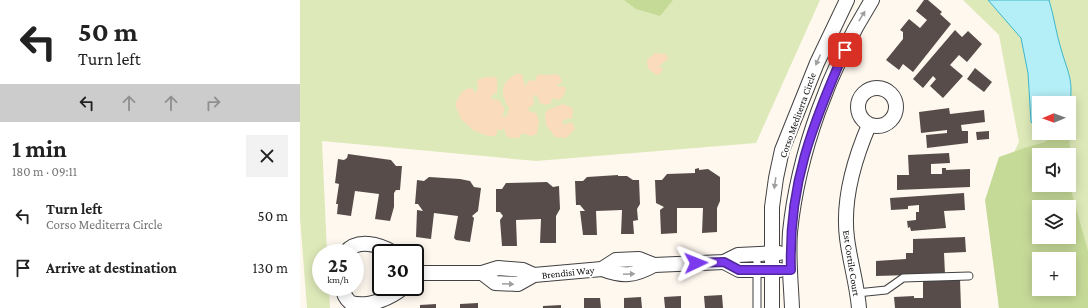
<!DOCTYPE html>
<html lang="en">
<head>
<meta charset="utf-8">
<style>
  :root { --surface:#fff; --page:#f2f2f2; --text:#222; --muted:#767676 }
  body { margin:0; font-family:"Crimson Pro",serif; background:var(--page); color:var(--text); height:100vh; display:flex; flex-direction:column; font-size:15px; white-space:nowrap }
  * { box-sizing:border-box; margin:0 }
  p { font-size:13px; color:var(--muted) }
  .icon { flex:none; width:22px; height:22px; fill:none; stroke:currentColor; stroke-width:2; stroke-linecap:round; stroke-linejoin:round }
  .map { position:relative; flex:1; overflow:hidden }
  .sheet { display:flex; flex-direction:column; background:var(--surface); width:300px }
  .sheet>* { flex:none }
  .guide { background:#fff; color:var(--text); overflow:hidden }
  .needle { width:26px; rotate:269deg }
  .buttons { position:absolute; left:732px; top:96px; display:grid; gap:8px }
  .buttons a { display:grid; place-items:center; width:44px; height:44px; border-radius:0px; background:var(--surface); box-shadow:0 2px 10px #0003; font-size:20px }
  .speed { position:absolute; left:12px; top:244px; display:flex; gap:8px; font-size:20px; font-weight:700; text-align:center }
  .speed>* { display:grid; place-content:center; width:52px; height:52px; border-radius:50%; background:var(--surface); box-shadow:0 2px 10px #0003; line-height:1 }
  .speed small { font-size:10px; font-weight:400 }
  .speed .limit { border:2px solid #111; border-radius:6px; background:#fff; color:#111 }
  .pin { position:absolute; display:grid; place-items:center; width:34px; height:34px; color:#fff; margin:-17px; border-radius:8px; box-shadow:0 2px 6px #0006 }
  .me { position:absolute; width:44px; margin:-22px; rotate:88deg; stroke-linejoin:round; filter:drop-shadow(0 0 3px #0008) }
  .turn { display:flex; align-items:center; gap:14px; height:84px; padding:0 12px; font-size:18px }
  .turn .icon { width:52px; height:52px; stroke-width:2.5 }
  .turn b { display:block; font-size:28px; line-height:34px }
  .lanes { display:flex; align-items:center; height:38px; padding:0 12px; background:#0003; justify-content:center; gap:20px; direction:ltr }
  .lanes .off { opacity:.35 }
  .round { display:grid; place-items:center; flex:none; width:42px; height:42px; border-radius:0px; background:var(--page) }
  .overview { display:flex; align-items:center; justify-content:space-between; height:68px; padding:0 12px }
  h1 { font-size:24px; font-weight:700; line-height:30px }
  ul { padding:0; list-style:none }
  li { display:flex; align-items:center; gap:12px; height:52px; padding:0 12px }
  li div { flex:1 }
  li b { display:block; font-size:15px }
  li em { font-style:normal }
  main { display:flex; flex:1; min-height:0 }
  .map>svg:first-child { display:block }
  .green { fill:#dee9b9; fill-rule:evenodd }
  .forest { fill:#c6da98; fill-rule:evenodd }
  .sand { fill:#fadcbc }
  .water { fill:#b4eef6; stroke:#3cb7cc }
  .building { fill:#574c4a }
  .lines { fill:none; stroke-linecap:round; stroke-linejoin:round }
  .service-casing { stroke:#414141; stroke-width:9 }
  .minor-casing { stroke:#414141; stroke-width:16 }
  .service { stroke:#fff; stroke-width:7 }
  .minor { stroke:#fff; stroke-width:14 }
  .oneway { fill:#9f9f9f }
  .route-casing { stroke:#51269a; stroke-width:10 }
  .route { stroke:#7c3aed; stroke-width:7 }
  .labels { text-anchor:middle; stroke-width:4; stroke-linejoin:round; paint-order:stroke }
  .street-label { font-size:10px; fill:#0e0e0e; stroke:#fff }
</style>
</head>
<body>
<main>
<section class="sheet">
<div class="guide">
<div class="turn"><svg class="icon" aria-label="left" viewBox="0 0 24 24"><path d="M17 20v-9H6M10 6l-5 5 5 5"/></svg><div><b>50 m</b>Turn left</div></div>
<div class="lanes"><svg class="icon" aria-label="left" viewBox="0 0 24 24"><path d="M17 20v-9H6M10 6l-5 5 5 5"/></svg><svg class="icon off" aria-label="ahead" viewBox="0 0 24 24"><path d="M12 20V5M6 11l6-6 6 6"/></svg><svg class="icon off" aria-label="ahead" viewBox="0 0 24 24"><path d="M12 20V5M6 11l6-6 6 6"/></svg><svg class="icon off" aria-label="right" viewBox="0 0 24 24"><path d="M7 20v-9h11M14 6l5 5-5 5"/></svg></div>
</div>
<div class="overview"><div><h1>1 min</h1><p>180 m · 09:11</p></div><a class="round"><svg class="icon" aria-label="close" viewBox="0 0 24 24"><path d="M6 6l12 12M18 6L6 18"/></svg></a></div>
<ul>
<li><svg class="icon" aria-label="left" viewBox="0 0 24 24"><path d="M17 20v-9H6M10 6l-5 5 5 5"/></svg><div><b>Turn left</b><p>Corso Mediterra Circle</p></div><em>50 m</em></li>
<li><svg class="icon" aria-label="arrive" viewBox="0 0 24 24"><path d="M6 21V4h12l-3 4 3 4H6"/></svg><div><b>Arrive at destination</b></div><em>130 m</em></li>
</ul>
</section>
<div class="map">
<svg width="788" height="308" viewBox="0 0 788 308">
  <rect width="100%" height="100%" fill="#fff8ef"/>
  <!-- green -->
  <g class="green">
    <polygon points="0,0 520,0 456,143 236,161 22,141 27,253 21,253 21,287 29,287 30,308 7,308 0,218"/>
    <path d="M663 0H788V308H699L689 205 719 142 699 35ZM739 103H769V133H739ZM739 155H769V185H739ZM739 207H769V237H739ZM739 259H769V289H739Z"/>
  </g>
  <!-- forest -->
  <g class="forest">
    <polygon points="324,0 373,0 360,16 336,9"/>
    <path d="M769 123 771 190 788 251V308H699L685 200 699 157 724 148 745 142 756 133H769ZM739 155H769V185H739ZM739 207H769V237H739ZM739 259H769V289H739Z"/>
  </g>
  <!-- sand -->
  <g class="sand">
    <path d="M355 53 366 54 368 58C366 62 361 63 359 67L363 68 360 74 357 75C350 71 347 69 347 60Z"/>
    <path d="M216 74H222L225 87 229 80 236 81V77L240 74C248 78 260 68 262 82L257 85 259 87 264 86 266 89 263 97 258 100 252 98 251 103 246 105 240 103 237 95 233 96 234 104 228 109 229 111 236 113 239 120 237 134 231 136 222 133 219 138H210L206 135 204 128 200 131 197 129V133L195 136H188L173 130 161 119 156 107V102L162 92 169 88 173 89 175 93H176L178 88 177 80 186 77H196L197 80V92L192 95 191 99 199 100 205 109 202 117 207 116 209 108C199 93 201 83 216 74Z"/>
    <polygon points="263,104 271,107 273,111 272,118 263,120 263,125 272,122 275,129 266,138 255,137 246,125 245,113 247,110"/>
  </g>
  <!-- water -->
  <path class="water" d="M688 0H749C754 16 756 33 761 49 769 76 774 80 769 110V103H739V131L731 122 728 73 721 38Z"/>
  <!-- building -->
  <g class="building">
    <polygon points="624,0 628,0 642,12 640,14 651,24 613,72 603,64 599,70 586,60 603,39 603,32 600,30 609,19 620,28 627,20 616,11"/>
    <polygon points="655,30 662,37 668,31 682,44 667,62 659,55 650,65 663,76 643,98 630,86 636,79 633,76 623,88 613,79"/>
    <polygon points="675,68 692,82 684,92 667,79"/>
    <polygon points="649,108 650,114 684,110 685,122 661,125 662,131 668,131 668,143 627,148 626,135 647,133 647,130 621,133 619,112"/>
    <polygon points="689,131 689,139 677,140 676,132"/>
    <polygon points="649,153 650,163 631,164 631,174 642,174 642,168 646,168 646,170 670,169 670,187 597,190 597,175 609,175 608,155"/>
    <polygon points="48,154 91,160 96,166 102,166 100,190 96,190 94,193 94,207 90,221 75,219 79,194 55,191 51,216 37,214 38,204 36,204 39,184 35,183 38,159 44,160 47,158"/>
    <polygon points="399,168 399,170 408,169 420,177 420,201 417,208 417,232 402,233 403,208 377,208 377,233 361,234 360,210 364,207 356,203 355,180 362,180 367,174 395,173 395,169"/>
    <polygon points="318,175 318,176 327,176 333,180 339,180 340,204 337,209 338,220 333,221 334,234 321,234 322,210 296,211 297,235 283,235 280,211 285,211 280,205 276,205 275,181 283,181 287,177"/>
    <polygon points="129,177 160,179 170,181 174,187 181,188 178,211 172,216 174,218 170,242 156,240 154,238 158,216 134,213 131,239 116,237 117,210 123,211 118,204 115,204 117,180 124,181"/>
    <polygon points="247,182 253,187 259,186 260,209 256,216 256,243 240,243 241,219 216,220 217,246 202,246 200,220 203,216 200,212 196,212 196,189 202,189 206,183"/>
    <polygon points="664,193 665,210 644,211 646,228 611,231 610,227 608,228 607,221 616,220 616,212 619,212 619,205 608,206 608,209 591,210 590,198"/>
    <polygon points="665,237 666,252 644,253 645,274 576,276 576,261 606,259 606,253 613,253 613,239"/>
    <polygon points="660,279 661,308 595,308 594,297 614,296 614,298 623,298 623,280"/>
    <polygon points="422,295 423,308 405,308 404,296"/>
    <polygon points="381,296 381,308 365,308 364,297"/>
    <polygon points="341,297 342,308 324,308 324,298"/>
    <polygon points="284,298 300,298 301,308 284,308"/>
    <polygon points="178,303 178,308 160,308 160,304"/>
    <polygon points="136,304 136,308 120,308 120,305"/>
    <polygon points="261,305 261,308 243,308 243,306"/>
  </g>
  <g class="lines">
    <!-- service casing -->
    <g class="service-casing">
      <g id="service">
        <polyline points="457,254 457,308"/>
        <polyline points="557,293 586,290 603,278 669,276"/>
      </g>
    </g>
    <!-- minor casing -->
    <g class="minor-casing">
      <g id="minor">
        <circle cx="577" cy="107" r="19"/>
        <path d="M45 253C57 238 79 244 94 253"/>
        <polyline points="424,262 439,270 480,270"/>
        <polyline points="115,268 120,273 182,273 198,268 223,270 234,275"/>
        <path d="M302 269C323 277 334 276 354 265"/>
        <polyline points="182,273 195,283 218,284 234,275 302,269 316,260 339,259 354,265 424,262 438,255 479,253"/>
        <path d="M43 287C43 293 46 299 51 303 68 308 91 298 104 287"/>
        <polyline points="472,308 472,207 476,178 482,150 517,63 547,0"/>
        <path d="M492 308C491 283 488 257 490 232 498 153 530 67 572 0"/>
        <path d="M559 308C557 284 550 262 547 238 542 199 554 160 569 125"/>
      </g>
    </g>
    <!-- service -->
    <use href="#service" class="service"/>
    <!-- minor -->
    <use href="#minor" class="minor"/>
  </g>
  <!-- one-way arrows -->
  <defs><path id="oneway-solid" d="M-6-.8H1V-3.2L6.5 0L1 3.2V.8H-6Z"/></defs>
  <g class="oneway">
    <use href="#oneway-solid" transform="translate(562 16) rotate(-58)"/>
    <use href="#oneway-solid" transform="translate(518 60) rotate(114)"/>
    <use href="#oneway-solid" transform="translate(475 183) rotate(98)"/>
    <use href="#oneway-solid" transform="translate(329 274) rotate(-2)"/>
    <use href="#oneway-solid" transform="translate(208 284) rotate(3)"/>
  </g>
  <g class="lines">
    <!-- route casing -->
    <g class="route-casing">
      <path id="route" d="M396 263 424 262 439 270H491C488 185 512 126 545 50"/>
    </g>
    <!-- route -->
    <use href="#route" class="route"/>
  </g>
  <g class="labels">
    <!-- street labels -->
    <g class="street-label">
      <text transform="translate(497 115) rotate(-70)" y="4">Corso Mediterra Circle</text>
      <text transform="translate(552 263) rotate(81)" y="4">Est Cortile Court</text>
      <text transform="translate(268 272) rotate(-6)" y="4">Brendisi Way</text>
    </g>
  </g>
</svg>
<div class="buttons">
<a><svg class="needle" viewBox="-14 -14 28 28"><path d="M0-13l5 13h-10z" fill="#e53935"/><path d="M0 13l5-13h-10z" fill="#767676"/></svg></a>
<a><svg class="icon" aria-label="sound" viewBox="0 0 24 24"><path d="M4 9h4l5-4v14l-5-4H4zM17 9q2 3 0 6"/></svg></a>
<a><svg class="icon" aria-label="layers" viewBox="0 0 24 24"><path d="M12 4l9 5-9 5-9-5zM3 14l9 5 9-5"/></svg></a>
<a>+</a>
</div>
<div class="speed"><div>25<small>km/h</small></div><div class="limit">30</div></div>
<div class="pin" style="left:545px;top:50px;background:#d93025"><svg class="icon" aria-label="arrive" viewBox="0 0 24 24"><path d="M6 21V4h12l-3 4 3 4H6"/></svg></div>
<svg class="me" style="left:396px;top:263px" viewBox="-20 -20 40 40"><path d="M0-17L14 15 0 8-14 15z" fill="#7c3aed" stroke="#fff" stroke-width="4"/></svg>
</div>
</main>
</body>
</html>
